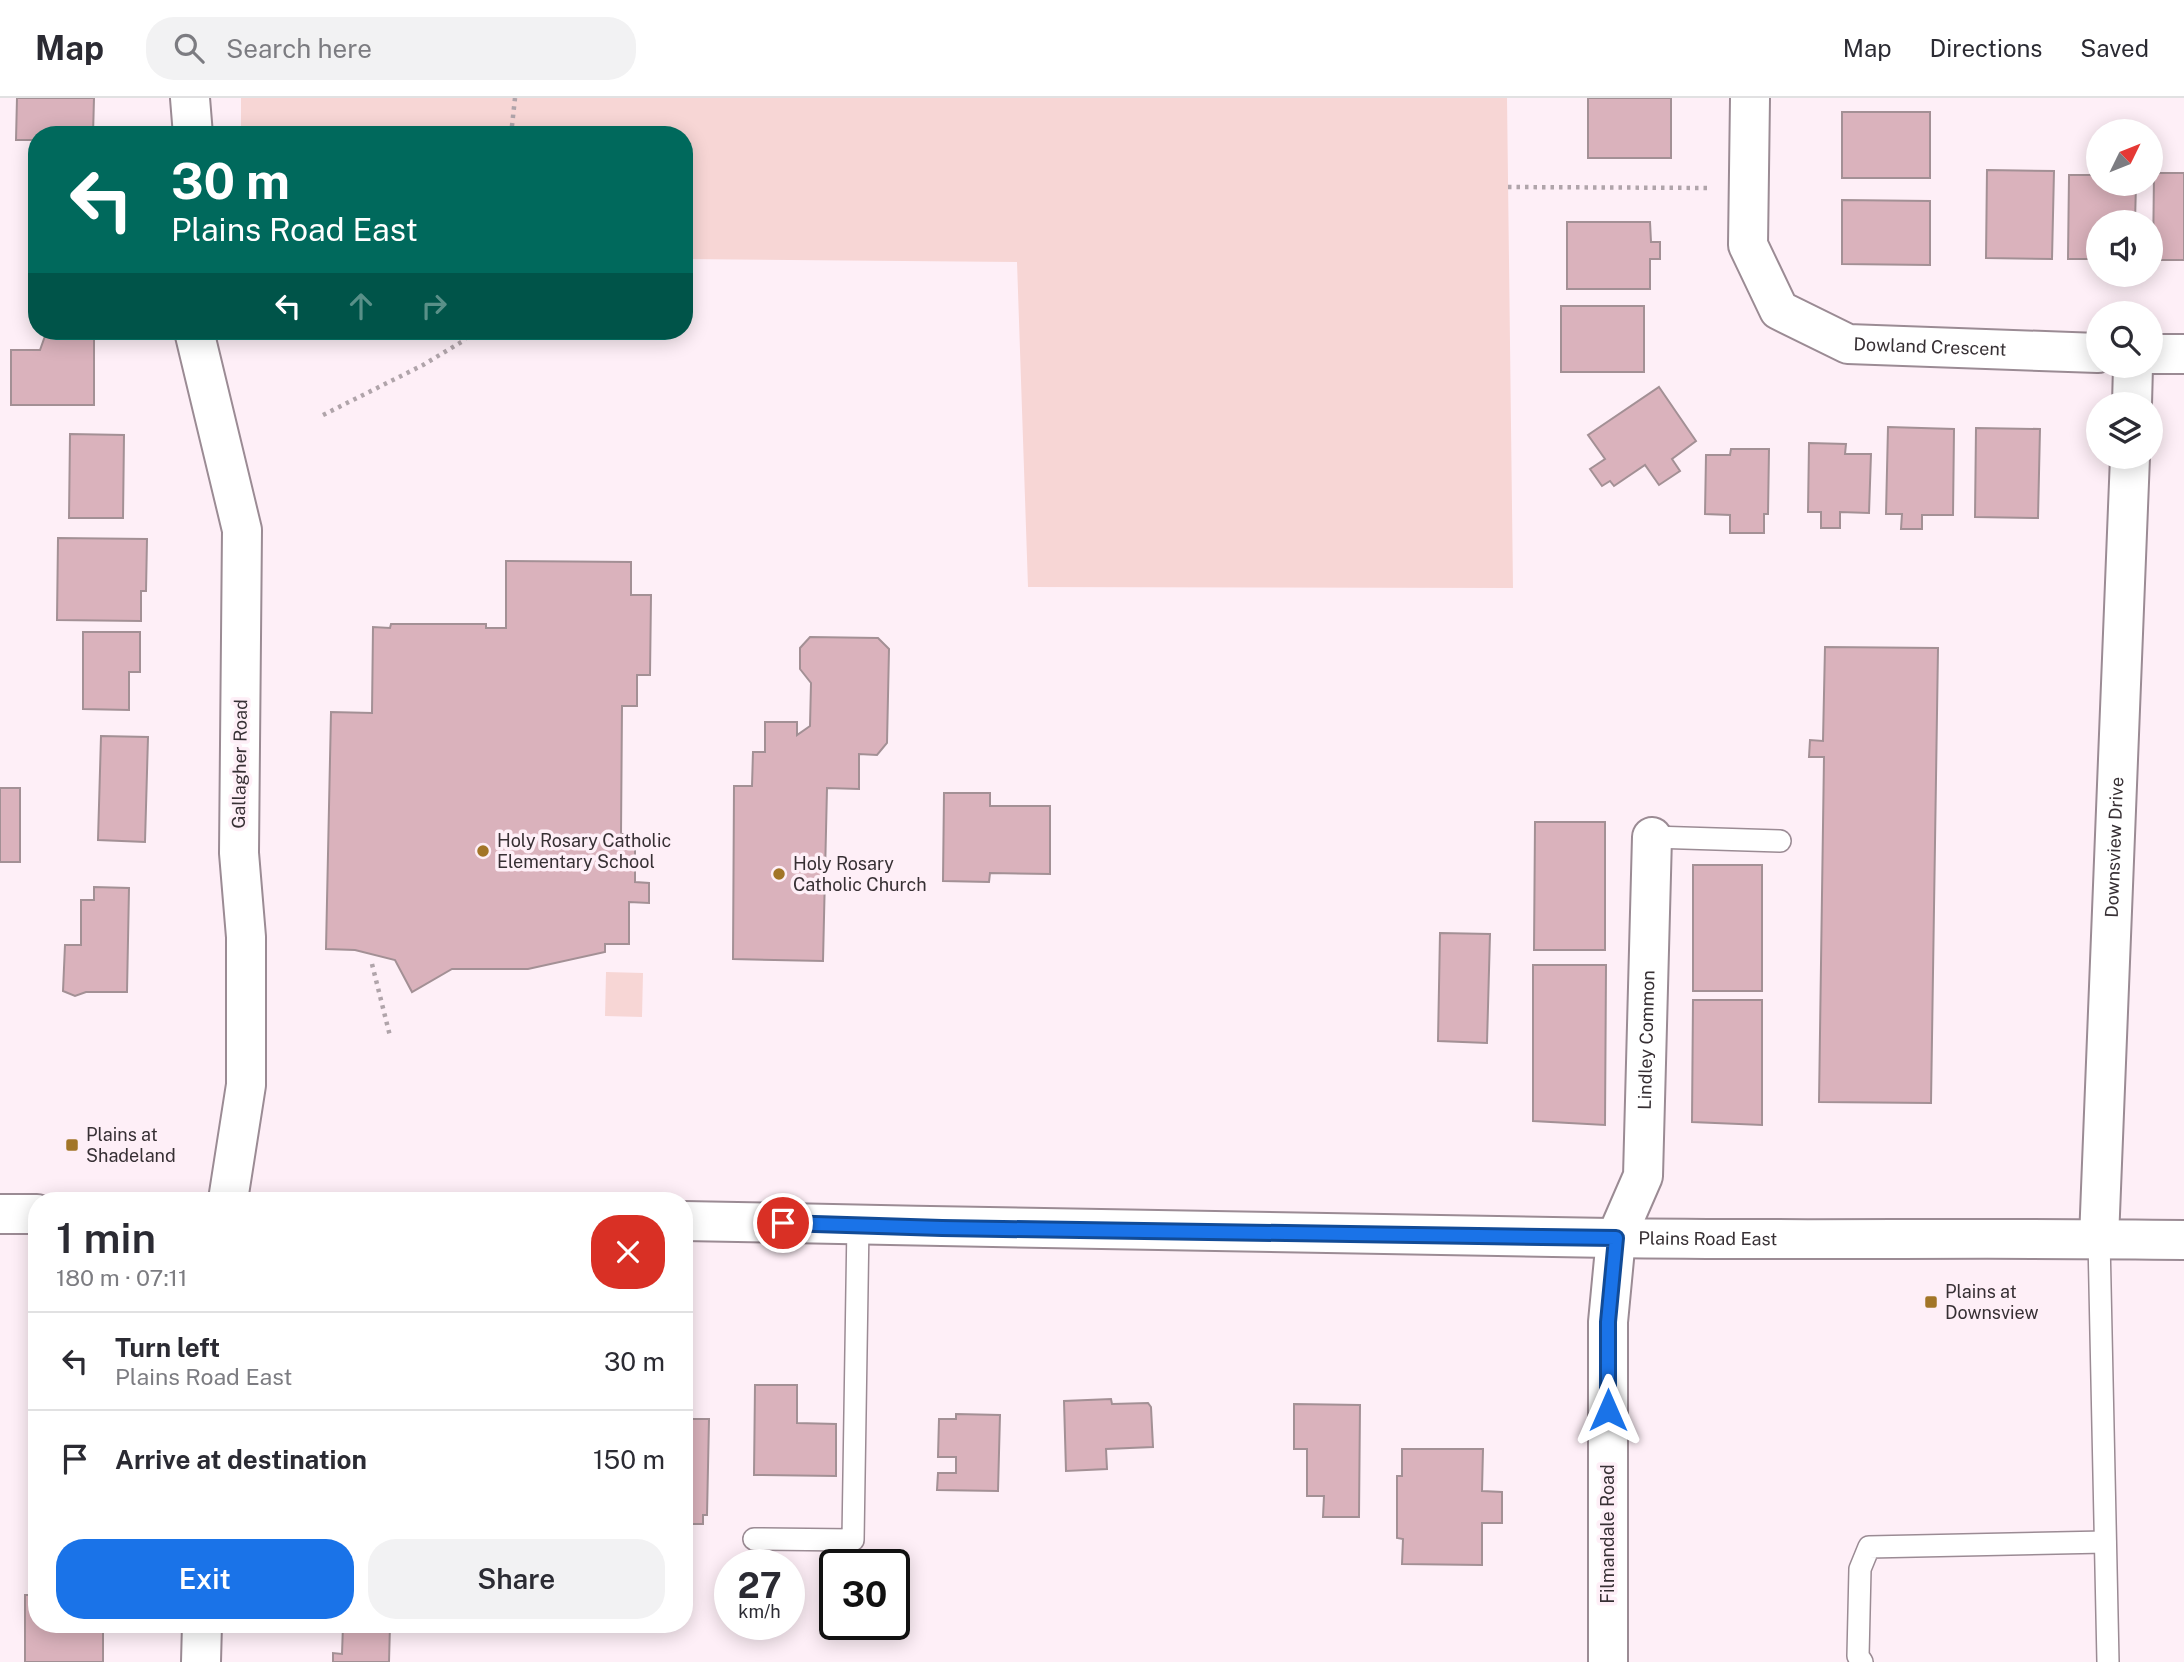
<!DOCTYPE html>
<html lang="en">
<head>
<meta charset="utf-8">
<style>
  :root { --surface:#fff; --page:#f2f2f3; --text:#2b2b33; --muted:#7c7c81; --line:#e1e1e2; --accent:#1a73e8 }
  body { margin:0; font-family:"Public Sans",sans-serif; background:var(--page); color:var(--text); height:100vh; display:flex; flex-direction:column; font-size:26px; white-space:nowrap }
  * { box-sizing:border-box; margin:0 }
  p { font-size:23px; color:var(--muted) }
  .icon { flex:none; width:38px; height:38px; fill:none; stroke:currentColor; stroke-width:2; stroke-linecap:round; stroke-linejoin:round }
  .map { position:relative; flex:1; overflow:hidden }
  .drawer { position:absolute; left:28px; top:1094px; width:665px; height:441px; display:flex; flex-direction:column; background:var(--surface); border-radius:28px; box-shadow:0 4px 18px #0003 }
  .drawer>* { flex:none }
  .guide { position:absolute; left:28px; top:28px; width:665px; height:214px; border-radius:28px; box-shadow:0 4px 18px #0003; background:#00695c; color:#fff; overflow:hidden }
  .needle { width:46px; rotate:47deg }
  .fabs { position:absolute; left:2086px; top:21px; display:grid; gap:14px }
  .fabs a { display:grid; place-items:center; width:77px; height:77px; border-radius:50%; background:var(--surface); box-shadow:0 4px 18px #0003; font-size:35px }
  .speed { position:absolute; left:714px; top:1451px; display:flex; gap:14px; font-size:35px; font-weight:700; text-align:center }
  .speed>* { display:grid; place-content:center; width:91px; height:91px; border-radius:50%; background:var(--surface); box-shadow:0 4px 18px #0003; line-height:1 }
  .speed small { font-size:18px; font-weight:400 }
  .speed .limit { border:4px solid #111; border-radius:10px; background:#fff; color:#111 }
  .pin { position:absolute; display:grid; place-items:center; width:60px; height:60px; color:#fff; margin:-30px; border:4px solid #fff; border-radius:50%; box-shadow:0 2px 7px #0007 }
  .me { position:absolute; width:77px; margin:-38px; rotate:0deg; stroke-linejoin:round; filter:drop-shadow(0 0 5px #0008) }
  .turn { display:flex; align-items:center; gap:24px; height:147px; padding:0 28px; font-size:32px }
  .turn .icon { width:91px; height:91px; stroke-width:2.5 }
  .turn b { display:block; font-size:49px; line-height:60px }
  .lanes { display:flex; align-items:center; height:66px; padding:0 28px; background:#0003; justify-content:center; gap:35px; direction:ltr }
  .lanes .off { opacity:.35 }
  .round { display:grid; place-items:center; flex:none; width:74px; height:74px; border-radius:28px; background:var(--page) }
  .head { display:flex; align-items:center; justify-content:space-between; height:119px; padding:0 28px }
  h1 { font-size:42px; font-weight:600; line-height:52px }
  .cta { display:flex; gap:14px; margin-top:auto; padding:14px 28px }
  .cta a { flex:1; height:80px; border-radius:28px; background:var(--accent); color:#fff; font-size:28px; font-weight:600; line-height:80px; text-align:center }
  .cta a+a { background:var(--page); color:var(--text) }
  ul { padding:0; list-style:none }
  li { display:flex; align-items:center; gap:21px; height:98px; padding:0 28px; border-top:2px solid var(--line) }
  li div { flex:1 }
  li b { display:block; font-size:26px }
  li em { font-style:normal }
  header { display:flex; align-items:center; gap:42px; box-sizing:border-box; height:98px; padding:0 35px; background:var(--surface); border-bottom:2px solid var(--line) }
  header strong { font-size:33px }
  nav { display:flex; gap:38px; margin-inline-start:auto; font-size:24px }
  .search { width:490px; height:63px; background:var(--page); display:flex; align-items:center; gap:18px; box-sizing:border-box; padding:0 24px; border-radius:28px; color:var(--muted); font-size:26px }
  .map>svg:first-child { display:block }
  .green { fill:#f7d6d5 }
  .building { fill:#dab2bc; stroke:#a39095; stroke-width:2 }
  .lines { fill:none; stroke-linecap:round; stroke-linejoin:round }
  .lane-casing { stroke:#9b8b94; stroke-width:24 }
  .street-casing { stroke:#9b8b94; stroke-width:42 }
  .primary-casing { stroke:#9b8b94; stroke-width:42 }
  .path { stroke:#b0a4aa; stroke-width:4.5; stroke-dasharray:3.5 5; stroke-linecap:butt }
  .lane { stroke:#fff; stroke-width:21 }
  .street { stroke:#fff; stroke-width:38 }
  .primary { stroke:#fff; stroke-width:38 }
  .route-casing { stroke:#114b97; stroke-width:18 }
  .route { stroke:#1a73e8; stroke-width:12 }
  .poi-dot { fill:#a27527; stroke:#feeff7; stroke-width:2.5 }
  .labels { text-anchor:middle; stroke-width:7; stroke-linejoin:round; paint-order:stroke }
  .street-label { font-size:18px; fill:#373034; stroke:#feeff7 }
  .poi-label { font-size:18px; fill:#373034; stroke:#feeff7; text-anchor:start }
</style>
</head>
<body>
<header>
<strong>Map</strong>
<div class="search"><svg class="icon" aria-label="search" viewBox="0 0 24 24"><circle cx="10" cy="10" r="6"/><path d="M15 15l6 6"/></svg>Search here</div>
<nav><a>Map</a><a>Directions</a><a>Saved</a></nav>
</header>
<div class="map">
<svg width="2184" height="1564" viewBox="0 0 2184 1564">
  <rect width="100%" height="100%" fill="#feeff7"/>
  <!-- green -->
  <g class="green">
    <polygon points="241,0 1507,0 1513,490 1028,489 1017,164 684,161 684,37 241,37"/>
    <polygon points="606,874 643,875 642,919 605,918"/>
  </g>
  <!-- building -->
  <g class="building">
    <polygon points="17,0 94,0 93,37 37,37 37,42 16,42"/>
    <rect x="1588" y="0" width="83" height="60"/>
    <rect x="1842" y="14" width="88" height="66"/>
    <polygon points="1987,72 2054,73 2052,161 1986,160"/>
    <polygon points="2154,75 2184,75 2184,162 2153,162"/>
    <polygon points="2069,77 2098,77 2098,86 2136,86 2135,124 2098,124 2098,161 2068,161"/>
    <polygon points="1842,102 1930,103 1930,167 1842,166"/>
    <polygon points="1567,124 1650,124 1651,144 1660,144 1660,161 1650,161 1650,191 1567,191"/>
    <rect x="1561" y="208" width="83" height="66"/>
    <polygon points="45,238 94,239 94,307 11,307 11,252 40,252"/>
    <polygon points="1659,289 1696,343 1672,361 1680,373 1659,387 1645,367 1614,388 1610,383 1602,388 1590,371 1605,361 1588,337"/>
    <polygon points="1888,329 1954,331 1953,417 1922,417 1922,431 1901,431 1902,416 1886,416"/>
    <polygon points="1976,330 2040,331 2038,420 1975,419"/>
    <polygon points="70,336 124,337 123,420 69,420"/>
    <polygon points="1809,345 1846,346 1845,356 1871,356 1869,415 1840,414 1840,430 1821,430 1821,414 1808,414"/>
    <polygon points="1731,351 1769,351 1768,416 1764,416 1764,435 1730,435 1730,417 1705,416 1706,357 1730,357"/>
    <polygon points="58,440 147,441 146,493 141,493 141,523 57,522"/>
    <polygon points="506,463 631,464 631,497 651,497 650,577 637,577 637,608 622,608 621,736 635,736 635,784 649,785 649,805 629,804 629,846 605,846 605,854 528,871 452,871 412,894 395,862 355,852 326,851 331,614 372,615 373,529 390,530 391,526 486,526 486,530 506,530"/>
    <polygon points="83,534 140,534 140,574 129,574 129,612 83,611"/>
    <polygon points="810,539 878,540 889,551 887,645 877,657 859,656 859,691 827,690 823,863 733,861 734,688 752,688 753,654 765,654 765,624 797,624 797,637 810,628 811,585 800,571 800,550"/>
    <polygon points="1825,549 1938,550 1931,1005 1819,1004 1824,659 1809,659 1810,642 1823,643"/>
    <polygon points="101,638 148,639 145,744 98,742"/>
    <rect x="0" y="690" width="20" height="74"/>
    <polygon points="944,695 990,695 990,708 1050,708 1050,776 990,775 989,784 943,783"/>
    <polygon points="1535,724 1605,724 1605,852 1534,852"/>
    <rect x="1693" y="767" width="69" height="126"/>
    <polygon points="94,789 129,790 127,894 86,894 75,898 63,893 65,847 81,847 81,802 94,802"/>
    <polygon points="1440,835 1490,836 1487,945 1438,943"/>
    <polygon points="1533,867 1606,867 1605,1027 1533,1023"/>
    <polygon points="1693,902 1762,902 1762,1027 1692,1024"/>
    <polygon points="755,1287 797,1287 797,1325 836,1326 836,1378 754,1377"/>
    <polygon points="1111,1301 1112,1306 1148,1305 1151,1309 1153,1349 1106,1351 1107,1371 1066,1373 1064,1303"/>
    <polygon points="1294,1306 1360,1307 1359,1419 1323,1419 1324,1398 1307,1398 1307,1351 1294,1351"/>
    <polygon points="956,1316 1000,1317 998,1393 937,1392 938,1375 956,1375 956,1359 938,1359 939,1321 956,1321"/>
    <polygon points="684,1321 709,1321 707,1417 703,1417 703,1426 684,1426"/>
    <polygon points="1402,1351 1483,1351 1482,1393 1502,1394 1502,1425 1482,1425 1482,1467 1402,1466 1403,1441 1397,1440 1397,1378 1402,1378"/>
    <polygon points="25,1497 37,1497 37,1526 109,1526 109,1532 103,1531 103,1564 25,1564"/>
    <polygon points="343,1527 390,1527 389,1564 333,1564 333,1555 342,1556"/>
  </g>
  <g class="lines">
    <!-- lane casing -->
    <g class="lane-casing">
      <g id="lane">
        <polyline points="1652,739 1780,743"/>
        <polyline points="2099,1141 2108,1564"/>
        <polyline points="754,1441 853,1442 858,1126"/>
        <polyline points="1862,1564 1858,1558 1860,1471 1869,1449 2105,1444"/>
      </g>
    </g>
    <!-- street casing -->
    <g class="street-casing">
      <g id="street">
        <polyline points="190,0 193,37"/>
        <path id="s1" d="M1750 0 1748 147 1779 212 1848 246 2098 255"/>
        <polyline points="194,233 242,432 239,755 246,839 246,987 228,1102"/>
        <polyline points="2151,256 2184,256"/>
        <polyline points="2132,306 2133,268"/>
        <path id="s2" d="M2099 1141 2130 359"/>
        <polyline points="201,1564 202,1526"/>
        <path id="s3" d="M1608 1564V1224L1616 1140 1643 1078 1652 739"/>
      </g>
    </g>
    <!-- primary casing -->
    <g class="primary-casing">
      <g id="primary">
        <polyline points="0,1116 37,1116"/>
        <path id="s4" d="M684 1123C993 1129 1302 1136 1611 1140 1802 1143 1993 1139 2184 1142"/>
      </g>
    </g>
    <!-- path -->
    <g class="path">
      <polyline points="511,37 515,0"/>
      <polyline points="1508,89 1712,90"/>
      <polyline points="323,317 423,267 463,243 473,233"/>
      <polyline points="372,866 390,938"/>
    </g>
    <!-- lane -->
    <use href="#lane" class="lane"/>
    <!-- street -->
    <use href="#street" class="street"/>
    <!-- primary -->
    <use href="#primary" class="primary"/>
  </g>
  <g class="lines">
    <!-- route casing -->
    <g class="route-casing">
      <polyline id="route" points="783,1125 942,1130 1616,1140 1608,1224 1608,1312"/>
    </g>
    <!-- route -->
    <use href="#route" class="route"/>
  </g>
  <!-- markers -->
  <g class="poi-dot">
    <circle cx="483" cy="753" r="7"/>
    <circle cx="779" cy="776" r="7"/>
    <rect x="65" y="1040" width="14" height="14" rx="3.5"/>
    <rect x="1924" y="1197" width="14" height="14" rx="3.5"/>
  </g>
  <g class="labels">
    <!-- street labels -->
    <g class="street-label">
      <text dy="6" stroke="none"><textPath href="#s1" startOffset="378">Dowland Crescent</textPath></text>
      <text transform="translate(240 666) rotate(-89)" y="6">Gallagher Road</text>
      <text dy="6" stroke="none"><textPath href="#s2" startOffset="392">Downsview Drive</textPath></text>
      <text dy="6" stroke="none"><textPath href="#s3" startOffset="628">Lindley Common</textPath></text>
      <text dy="6" stroke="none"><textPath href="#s4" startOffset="1024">Plains Road East</textPath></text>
      <text transform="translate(1608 1436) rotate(-90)" y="6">Filmandale Road</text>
    </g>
    <!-- poi labels -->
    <g class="poi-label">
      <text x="497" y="749">Holy Rosary Catholic<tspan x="497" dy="21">Elementary School</tspan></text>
      <text x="793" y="772">Holy Rosary<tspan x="793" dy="21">Catholic Church</tspan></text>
      <text x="86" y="1043">Plains at<tspan x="86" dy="21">Shadeland</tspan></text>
      <text x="1945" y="1200">Plains at<tspan x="1945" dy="21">Downsview</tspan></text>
    </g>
  </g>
</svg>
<div class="fabs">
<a><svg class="needle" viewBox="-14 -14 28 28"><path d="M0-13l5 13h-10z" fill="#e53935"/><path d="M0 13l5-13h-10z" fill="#7c7c81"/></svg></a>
<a><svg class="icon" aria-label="sound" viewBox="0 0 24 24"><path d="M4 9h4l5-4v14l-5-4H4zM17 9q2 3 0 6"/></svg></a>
<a><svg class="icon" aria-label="search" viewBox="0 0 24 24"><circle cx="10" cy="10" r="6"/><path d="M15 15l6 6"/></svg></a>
<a><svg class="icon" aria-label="layers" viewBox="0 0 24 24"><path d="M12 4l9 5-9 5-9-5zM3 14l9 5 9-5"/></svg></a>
</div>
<div class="speed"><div>27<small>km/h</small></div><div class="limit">30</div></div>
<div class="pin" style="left:783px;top:1125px;background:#d93025"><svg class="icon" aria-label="arrive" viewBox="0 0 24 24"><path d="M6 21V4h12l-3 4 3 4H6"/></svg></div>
<svg class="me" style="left:1608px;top:1312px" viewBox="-20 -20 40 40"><path d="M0-17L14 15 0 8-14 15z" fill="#1a73e8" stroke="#fff" stroke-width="4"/></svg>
<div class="guide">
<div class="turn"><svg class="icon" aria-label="left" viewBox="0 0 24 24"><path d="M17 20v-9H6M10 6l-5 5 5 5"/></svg><div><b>30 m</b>Plains Road East</div></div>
<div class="lanes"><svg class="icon" aria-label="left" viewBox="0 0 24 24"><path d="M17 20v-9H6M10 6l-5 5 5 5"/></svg><svg class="icon off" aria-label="ahead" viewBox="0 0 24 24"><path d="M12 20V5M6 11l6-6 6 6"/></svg><svg class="icon off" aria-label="right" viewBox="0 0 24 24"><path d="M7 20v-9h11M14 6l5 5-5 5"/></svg></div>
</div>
<section class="drawer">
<div class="head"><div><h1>1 min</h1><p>180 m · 07:11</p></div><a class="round" style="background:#d93025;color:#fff"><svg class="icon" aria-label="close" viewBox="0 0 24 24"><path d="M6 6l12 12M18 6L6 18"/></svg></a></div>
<ul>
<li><svg class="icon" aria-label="left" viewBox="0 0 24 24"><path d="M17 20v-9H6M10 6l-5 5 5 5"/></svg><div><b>Turn left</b><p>Plains Road East</p></div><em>30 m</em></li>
<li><svg class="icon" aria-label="arrive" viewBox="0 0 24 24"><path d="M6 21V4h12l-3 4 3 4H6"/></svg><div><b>Arrive at destination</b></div><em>150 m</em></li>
</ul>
<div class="cta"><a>Exit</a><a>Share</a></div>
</section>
</div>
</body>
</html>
